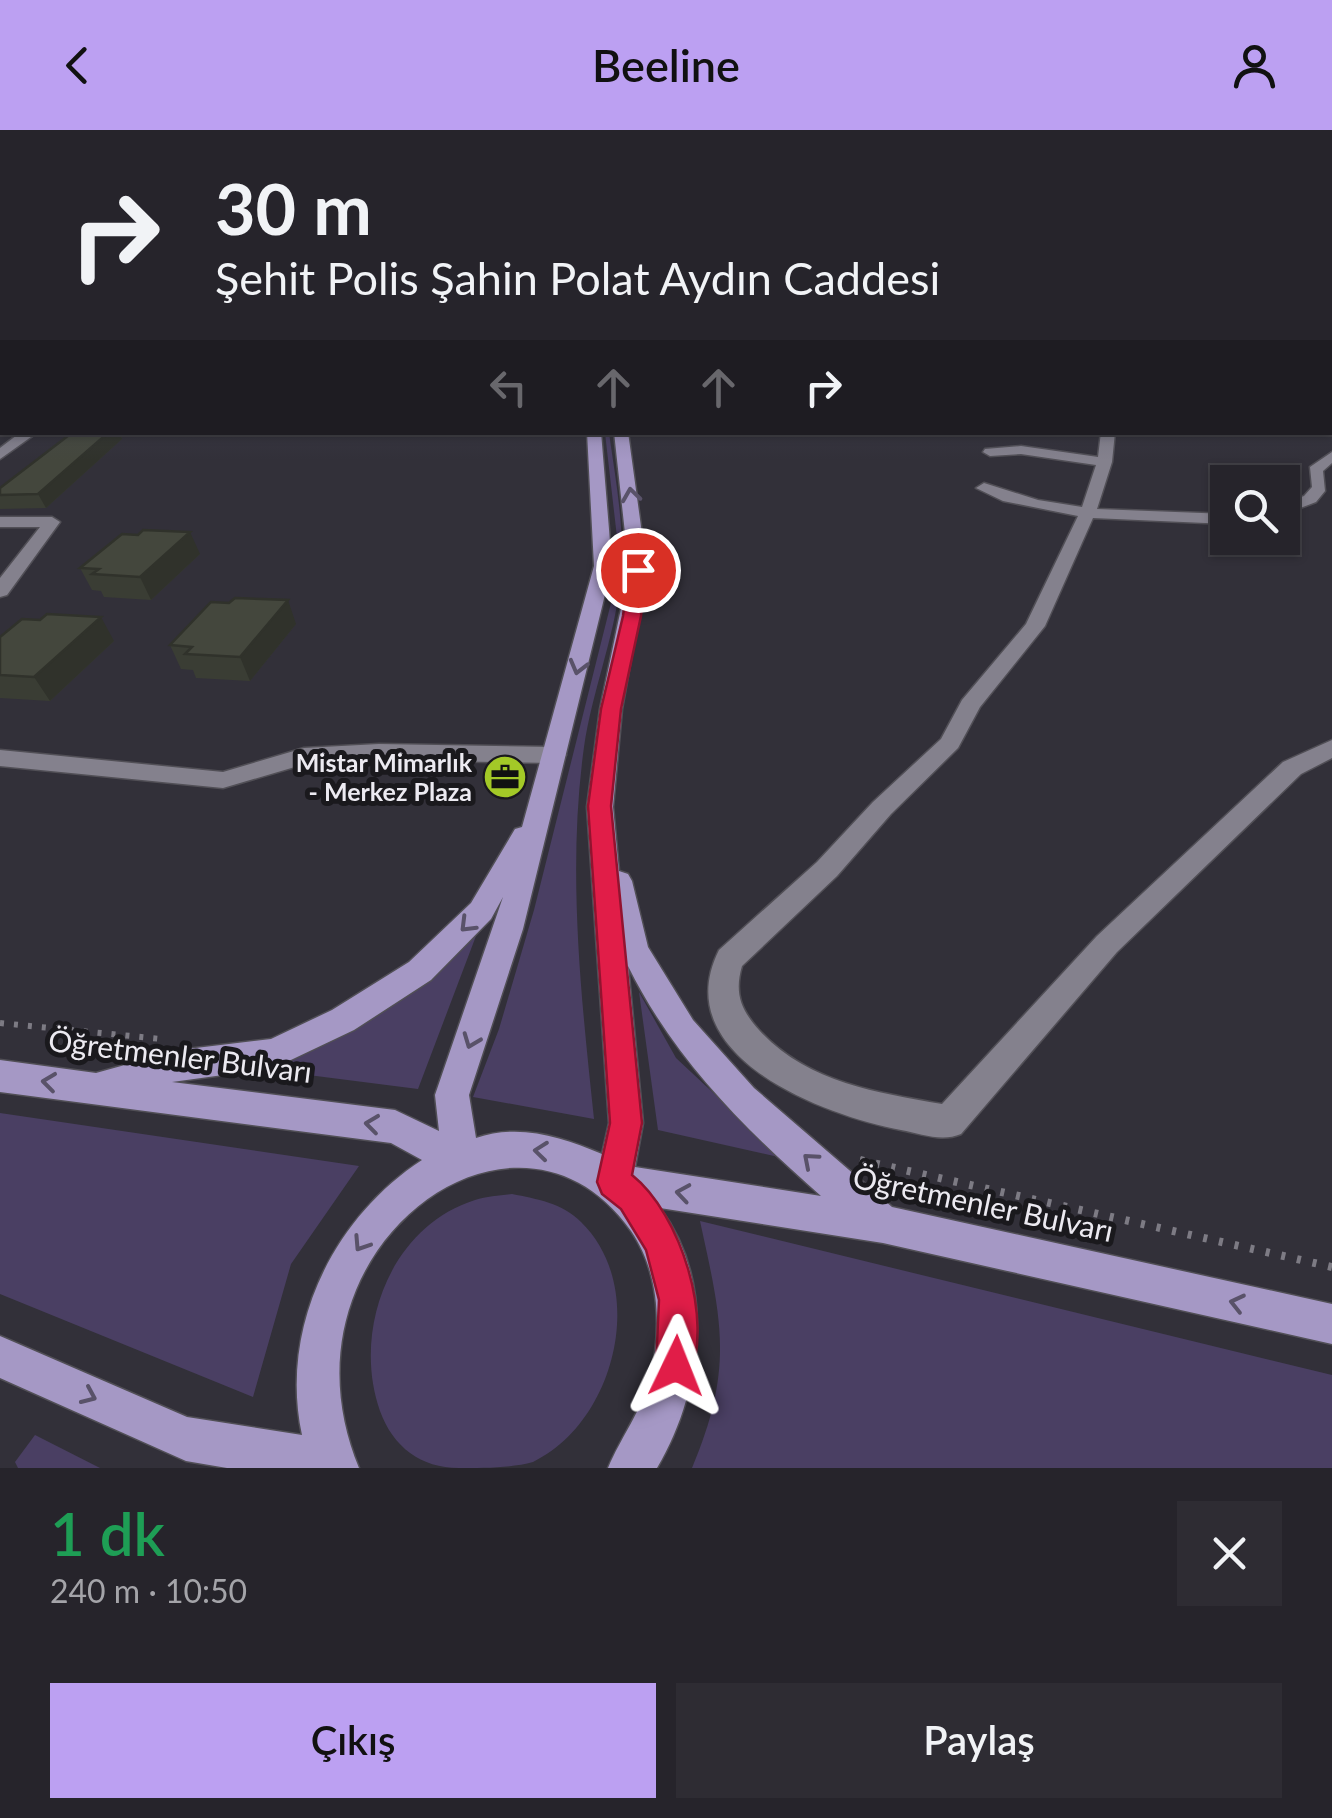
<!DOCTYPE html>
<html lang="tr">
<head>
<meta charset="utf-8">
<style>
  :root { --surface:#26242b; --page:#2e2c33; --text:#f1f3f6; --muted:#a4a4a9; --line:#424147; --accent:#bca0f2 }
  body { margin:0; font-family:Lato,sans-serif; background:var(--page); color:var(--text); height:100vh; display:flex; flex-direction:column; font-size:38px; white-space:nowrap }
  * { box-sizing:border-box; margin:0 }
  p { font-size:32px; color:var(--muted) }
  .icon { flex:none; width:55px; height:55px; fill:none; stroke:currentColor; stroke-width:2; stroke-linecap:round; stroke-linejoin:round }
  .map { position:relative; height:1338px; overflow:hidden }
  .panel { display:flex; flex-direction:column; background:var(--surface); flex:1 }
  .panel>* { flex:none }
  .banner { position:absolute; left:0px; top:0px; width:1332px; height:305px; box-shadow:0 2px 8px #0004,0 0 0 2px var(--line); background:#26242b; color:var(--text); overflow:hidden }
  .tools { position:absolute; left:1210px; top:335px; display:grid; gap:20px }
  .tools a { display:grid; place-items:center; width:90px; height:90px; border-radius:0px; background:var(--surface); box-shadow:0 2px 8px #0004,0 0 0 2px var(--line); font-size:50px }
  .pin { position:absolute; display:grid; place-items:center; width:85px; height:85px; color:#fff; margin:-42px; border:5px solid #fff; border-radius:50%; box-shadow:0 2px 10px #0007 }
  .me { position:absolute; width:110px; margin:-55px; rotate:2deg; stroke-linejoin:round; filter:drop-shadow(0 0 8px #0008) }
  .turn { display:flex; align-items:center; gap:35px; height:210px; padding:0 50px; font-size:45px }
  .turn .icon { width:130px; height:130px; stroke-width:2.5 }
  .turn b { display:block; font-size:70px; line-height:85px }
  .lanes { display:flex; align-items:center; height:95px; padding:0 50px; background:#0003; justify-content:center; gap:50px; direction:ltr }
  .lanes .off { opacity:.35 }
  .round { display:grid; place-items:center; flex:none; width:105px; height:105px; border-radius:0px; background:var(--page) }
  .overview { display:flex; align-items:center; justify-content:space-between; height:170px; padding:0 50px }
  h1 { font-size:60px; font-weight:600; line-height:75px; color:#1e9e55 }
  .cta { display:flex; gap:20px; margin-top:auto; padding:20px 50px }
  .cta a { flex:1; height:115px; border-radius:0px; background:var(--accent); color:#111; font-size:40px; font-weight:600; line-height:115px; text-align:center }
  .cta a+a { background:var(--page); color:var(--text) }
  header { display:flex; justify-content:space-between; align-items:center; height:130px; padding:0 50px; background:var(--accent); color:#111; font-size:45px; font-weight:600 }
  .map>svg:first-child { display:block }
  .green { fill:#4a3f63 }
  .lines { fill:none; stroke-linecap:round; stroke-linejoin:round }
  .minor-casing { stroke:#514f56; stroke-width:3 }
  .major-casing { stroke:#514f56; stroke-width:3 }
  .path-far1 { stroke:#7d7b84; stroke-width:6; stroke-dasharray:4 10; stroke-linecap:butt }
  .path { stroke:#7d7b84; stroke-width:8; stroke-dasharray:4 12; stroke-linecap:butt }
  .minor { fill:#84818d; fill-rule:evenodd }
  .major { fill:#a598c5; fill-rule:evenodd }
  .wall { fill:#3a3d34 }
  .shaded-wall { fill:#30322b }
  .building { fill:#44473d; stroke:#30322b; stroke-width:2.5 }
  .oneway { stroke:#595269 }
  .route { fill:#e11d48; stroke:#92132f; stroke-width:2.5 }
  .labels { text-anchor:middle; stroke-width:10; stroke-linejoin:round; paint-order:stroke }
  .poi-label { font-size:25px; font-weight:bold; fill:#eceaf1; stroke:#1a191d; text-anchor:end }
  .near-street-label { font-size:30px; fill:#eceaf1; stroke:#1a191d }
</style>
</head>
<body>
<header><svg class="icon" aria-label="back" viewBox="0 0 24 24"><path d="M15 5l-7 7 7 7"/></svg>Beeline<svg class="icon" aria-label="person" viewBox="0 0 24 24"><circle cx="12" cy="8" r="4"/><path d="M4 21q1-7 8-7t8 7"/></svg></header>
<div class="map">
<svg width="1332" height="1338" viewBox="0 0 1332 1338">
  <rect width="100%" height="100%" fill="#323039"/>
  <!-- green -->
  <g class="green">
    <path d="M605 303H609C616 352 626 404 620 454 614 509 592 562 584 617 567 740 581 866 594 989L473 967 499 899 534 780 616 453 618 416Z"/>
    <polygon points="479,798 418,959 269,940 387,879"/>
    <polygon points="639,862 676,928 783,1028 658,1000"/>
    <polygon points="0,983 359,1036 291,1134 253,1267 0,1164"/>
    <path d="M512 1064C537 1069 562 1073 581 1092 649 1158 615 1293 533 1332 512 1338 482 1338 459 1338 421 1338 393 1317 380 1281 352 1202 389 1097 475 1070 487 1066 500 1066 512 1064Z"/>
    <path d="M700 1091 1332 1245V1338H692C734 1238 722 1192 700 1091Z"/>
    <polygon points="35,1305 100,1338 18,1338 15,1332"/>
  </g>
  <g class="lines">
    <!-- minor casing -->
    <g class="minor-casing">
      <g id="minor">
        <rect x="0" y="144" width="2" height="6"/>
        <rect x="1330" y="168" width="2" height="6"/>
        <polygon points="0,233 2,234 2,240 0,241"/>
        <polygon points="21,302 38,302 0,329 0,318"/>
        <path d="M1101 302H1115L1112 332 1097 379 1228 384V394L1093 388 1045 496 980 577 958 618 891 684 837 746 742 836C734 863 741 880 759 900 808 953 875 962 942 974L1097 806 1283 632 1332 610V628L1301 644 1117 822 961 1004C942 1012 921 1004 901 1000 823 985 666 926 719 820L817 732 873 672 941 609 962 570 1026 494 1078 386 1003 371 976 358 984 353 1038 370 1082 377 1096 335 1021 324 990 326 983 322 985 319 1021 316 1098 327Z"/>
        <polygon points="1332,322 1332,333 1323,341 1325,361 1316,372 1282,385 1282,374 1304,366 1312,357 1310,337"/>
        <polygon points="0,387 52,387 60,392 7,465 0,467 0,448 40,397 0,397"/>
        <polygon points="379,614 554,617 566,625 554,633 379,630 305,634 223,658 0,636 0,620 223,642 304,618"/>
      </g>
    </g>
    <!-- major casing -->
    <g class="major-casing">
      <path id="major" d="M587 302H601L612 436 523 799 469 965 476 1008C519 993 562 1007 602 1024L609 993 587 677 600 579 629 440 614 302H628L647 440 622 579 613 677 619 741 628 744 632 751 648 817 693 890 754 958 892 1077 1332 1174V1214L883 1113 660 1078C716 1154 703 1260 657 1338H608C621 1307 641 1282 650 1248 662 1200 660 1143 631 1101 549 984 404 1044 356 1160 332 1218 335 1280 359 1338H227L186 1331 0 1248V1206L187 1287 302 1305C279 1198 333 1088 422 1030L391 1013 0 962V930L96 943 179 920 271 909 332 880 409 832 471 773 515 699 522 697 594 436ZM503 767 435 965 439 1001 395 980 172 952 274 938 354 900 431 850 491 789ZM628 836C674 929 744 998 821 1066L635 1037 643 993Z"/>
    </g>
    <!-- path-far1 -->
    <g class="path-far1">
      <polyline points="0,893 161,909"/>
      <polyline points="860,1030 869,1032"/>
    </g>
    <!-- path -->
    <polyline class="path" points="860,1030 1332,1137"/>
    <!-- minor -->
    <use href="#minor" class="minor"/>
    <!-- major -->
    <use href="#major" class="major"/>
  </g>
  <!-- wall -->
  <g class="wall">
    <polygon points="73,302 120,302 122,309 46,378 0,379 0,358"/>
    <polygon points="200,424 151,470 104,467 101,461 92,460 80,438"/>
    <polygon points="296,494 250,551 196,548 193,540 181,539 170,515"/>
    <polygon points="0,507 114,511 50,571 0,568"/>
  </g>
  <!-- shaded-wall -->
  <g class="shaded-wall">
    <polygon points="109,302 120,302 122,309 46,378 38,364"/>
    <polygon points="190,402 200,424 151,470 140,447"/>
    <polygon points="288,470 296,494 250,551 240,527"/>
    <polygon points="101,487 114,511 50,571 34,547"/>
  </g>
  <!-- building -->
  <g class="building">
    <polygon points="73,302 109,302 38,364 0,365 0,358"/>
    <polygon points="143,400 190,402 140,447 92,444 99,439 80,438 122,404 138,405"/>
    <polygon points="235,468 288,470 240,527 185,524 192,517 170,515 211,472 229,473"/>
    <polygon points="47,484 101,487 34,547 0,545 0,507 22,489 40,490"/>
  </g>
  <!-- one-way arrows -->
  <defs><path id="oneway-chevron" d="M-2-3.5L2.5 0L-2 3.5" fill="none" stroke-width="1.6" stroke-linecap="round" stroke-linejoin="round" transform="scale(2.5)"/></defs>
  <g class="oneway">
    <use href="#oneway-chevron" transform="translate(631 365) rotate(-98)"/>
    <use href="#oneway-chevron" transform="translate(578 537) rotate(105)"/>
    <use href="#oneway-chevron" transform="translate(467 795) rotate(135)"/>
    <use href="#oneway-chevron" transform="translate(471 911) rotate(111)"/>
    <use href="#oneway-chevron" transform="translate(49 952) rotate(-173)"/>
    <use href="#oneway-chevron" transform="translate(372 994) rotate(-173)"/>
    <use href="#oneway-chevron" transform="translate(541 1021) rotate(-174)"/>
    <use href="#oneway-chevron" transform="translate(810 1030) rotate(-139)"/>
    <use href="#oneway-chevron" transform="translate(683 1063) rotate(-171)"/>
    <use href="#oneway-chevron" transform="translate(361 1114) rotate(123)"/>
    <use href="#oneway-chevron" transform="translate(1237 1173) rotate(-167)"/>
    <use href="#oneway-chevron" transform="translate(89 1266) rotate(24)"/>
  </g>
  <!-- sky -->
  <linearGradient id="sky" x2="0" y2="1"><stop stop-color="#1c1a1f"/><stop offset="0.43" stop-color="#494e5f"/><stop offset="1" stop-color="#494e5f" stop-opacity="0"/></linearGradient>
  <rect width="1332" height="330" fill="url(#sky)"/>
  <!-- route -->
  <path class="route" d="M638 435 646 440 641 486 621 579 611 676 642 993 632 1045C681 1084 714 1190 689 1249L676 1255 662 1249 656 1236 659 1170 646 1120 621 1079 602 1064 597 1052 610 993 588 676 601 579 623 486 629 440Z"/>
  <!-- icons -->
  <defs>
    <g id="office-disc" transform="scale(2.25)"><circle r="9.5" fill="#a3c927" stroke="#1a191d"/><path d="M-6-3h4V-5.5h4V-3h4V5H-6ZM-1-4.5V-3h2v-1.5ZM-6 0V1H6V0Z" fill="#111"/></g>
  </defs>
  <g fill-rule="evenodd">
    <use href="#office-disc" x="505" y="647"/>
  </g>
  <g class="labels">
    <!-- poi labels -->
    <g class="poi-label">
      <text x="472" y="642">Mistar Mimarlık<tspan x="472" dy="29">- Merkez Plaza</tspan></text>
    </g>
    <!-- near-street labels -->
    <g class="near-street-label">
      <text transform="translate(180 927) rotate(7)" y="10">Öğretmenler Bulvarı</text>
      <text transform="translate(983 1075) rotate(12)" y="10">Öğretmenler Bulvarı</text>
    </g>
  </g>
</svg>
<div class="tools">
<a><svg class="icon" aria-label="search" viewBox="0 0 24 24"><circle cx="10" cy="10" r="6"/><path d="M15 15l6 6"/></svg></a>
</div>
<div class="pin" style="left:638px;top:440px;background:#d93025"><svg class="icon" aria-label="arrive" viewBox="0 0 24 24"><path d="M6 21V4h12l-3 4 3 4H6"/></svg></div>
<svg class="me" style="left:676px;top:1236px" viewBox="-20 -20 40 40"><path d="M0-17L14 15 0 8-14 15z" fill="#e11d48" stroke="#fff" stroke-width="4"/></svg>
<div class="banner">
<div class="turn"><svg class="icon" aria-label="right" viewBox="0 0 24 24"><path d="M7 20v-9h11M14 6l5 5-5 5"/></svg><div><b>30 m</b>Şehit Polis Şahin Polat Aydın Caddesi</div></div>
<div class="lanes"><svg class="icon off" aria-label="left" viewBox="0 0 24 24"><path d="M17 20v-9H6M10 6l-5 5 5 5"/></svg><svg class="icon off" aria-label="ahead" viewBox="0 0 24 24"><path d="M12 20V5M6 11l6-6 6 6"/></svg><svg class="icon off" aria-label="ahead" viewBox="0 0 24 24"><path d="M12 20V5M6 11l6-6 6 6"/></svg><svg class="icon" aria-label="right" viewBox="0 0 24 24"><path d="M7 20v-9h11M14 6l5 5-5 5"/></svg></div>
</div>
</div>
<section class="panel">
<div class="overview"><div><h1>1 dk</h1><p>240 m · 10:50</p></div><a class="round"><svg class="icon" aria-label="close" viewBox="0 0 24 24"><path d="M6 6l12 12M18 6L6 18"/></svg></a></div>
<div class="cta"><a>Çıkış</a><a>Paylaş</a></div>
</section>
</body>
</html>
